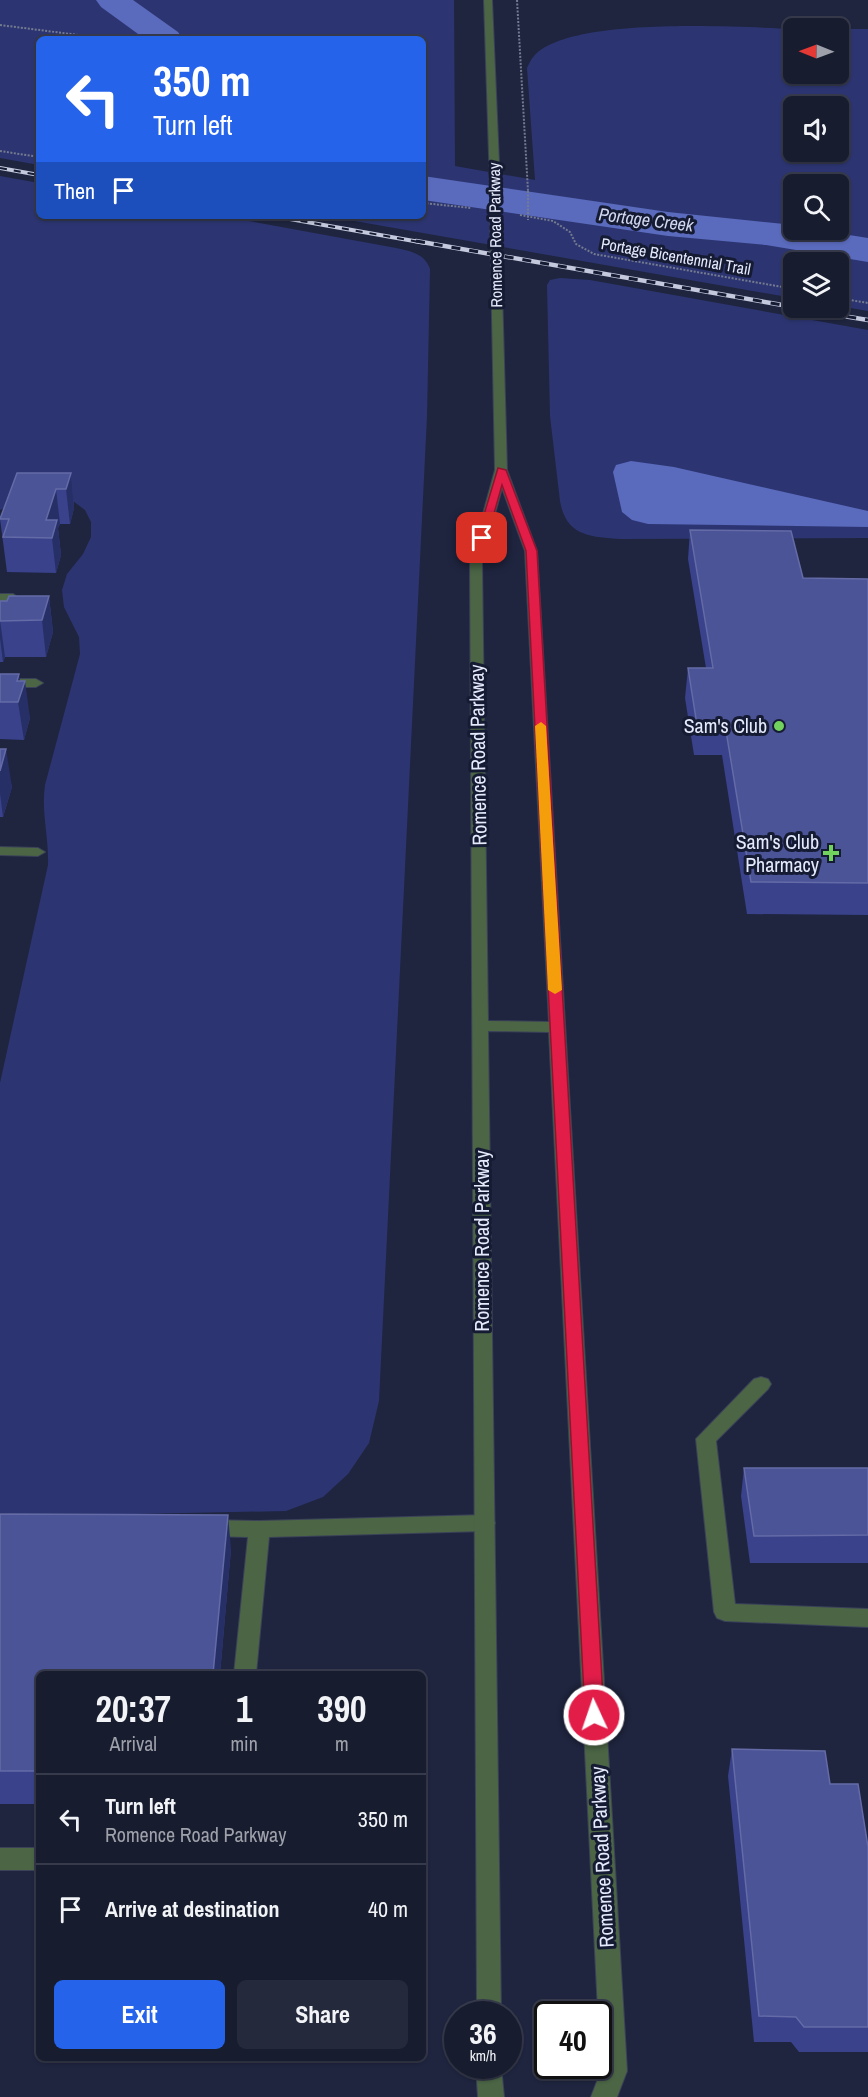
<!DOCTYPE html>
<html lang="en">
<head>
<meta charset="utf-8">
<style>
  :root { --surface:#171c2f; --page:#24293b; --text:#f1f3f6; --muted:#9ea1aa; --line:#363a4b; --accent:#2563eb }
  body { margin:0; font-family:"Archivo Narrow",sans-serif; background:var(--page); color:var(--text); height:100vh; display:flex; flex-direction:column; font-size:22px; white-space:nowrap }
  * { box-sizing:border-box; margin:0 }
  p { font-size:20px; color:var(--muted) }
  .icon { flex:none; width:33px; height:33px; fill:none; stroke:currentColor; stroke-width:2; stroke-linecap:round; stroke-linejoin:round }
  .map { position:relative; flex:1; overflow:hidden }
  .sheet { position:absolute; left:36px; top:1671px; width:390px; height:390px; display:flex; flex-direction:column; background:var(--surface); border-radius:9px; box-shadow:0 2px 4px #0004,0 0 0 2px var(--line) }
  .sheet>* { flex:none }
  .guide { position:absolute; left:36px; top:36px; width:390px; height:183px; border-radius:9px; box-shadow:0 2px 4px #0004,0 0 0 2px var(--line); background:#2563eb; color:#fff; overflow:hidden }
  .needle { width:39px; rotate:271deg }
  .controls { position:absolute; left:783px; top:18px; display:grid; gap:12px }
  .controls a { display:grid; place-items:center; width:66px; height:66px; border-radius:9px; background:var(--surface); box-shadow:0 2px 4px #0004,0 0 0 2px var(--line); font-size:30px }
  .speed { position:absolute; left:444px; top:2001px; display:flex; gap:12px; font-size:30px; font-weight:700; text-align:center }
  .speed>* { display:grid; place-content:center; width:78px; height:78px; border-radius:50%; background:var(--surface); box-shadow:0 2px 4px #0004,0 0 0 2px var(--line); line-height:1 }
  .speed small { font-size:15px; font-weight:400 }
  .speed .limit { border:3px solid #111; border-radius:9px; background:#fff; color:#111 }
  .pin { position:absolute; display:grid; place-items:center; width:51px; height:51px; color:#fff; margin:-26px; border-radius:12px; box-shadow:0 3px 9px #0006 }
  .me { position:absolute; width:66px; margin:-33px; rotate:357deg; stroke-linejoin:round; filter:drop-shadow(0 0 4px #0008) }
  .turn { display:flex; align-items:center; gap:21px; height:126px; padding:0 18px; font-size:27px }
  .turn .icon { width:78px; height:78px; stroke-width:2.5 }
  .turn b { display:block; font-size:42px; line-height:51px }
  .then { display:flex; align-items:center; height:57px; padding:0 18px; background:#0003; gap:12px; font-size:22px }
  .eta { display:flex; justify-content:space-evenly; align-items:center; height:102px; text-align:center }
  .eta b { font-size:36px; font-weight:800; line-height:42px }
  .cta { display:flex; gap:12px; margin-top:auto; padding:12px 18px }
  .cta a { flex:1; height:69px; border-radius:9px; background:var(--accent); color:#fff; font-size:24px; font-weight:800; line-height:69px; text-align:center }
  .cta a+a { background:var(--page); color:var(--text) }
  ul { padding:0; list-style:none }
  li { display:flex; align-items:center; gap:18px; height:90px; padding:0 18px; border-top:2px solid var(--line) }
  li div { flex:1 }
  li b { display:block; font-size:22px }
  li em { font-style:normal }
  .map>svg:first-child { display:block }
  .green { fill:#2c3571; fill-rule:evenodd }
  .water { fill:#5a6abc }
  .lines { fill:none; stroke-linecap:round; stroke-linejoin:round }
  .river { fill:#5a6abc; fill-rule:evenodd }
  .service-casing { stroke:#3b4159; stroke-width:2 }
  .tertiary-casing { stroke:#3b4159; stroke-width:2 }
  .path { stroke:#747a90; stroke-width:2; stroke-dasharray:2 1.5; stroke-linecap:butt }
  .service { fill:#4b6545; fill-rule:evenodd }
  .tertiary { fill:#4b6545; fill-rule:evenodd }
  .rail-far1-casing { stroke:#c4c9dd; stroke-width:4 }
  .rail-casing { stroke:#c4c9dd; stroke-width:4.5 }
  .rail-far1 { stroke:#161b34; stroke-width:2; stroke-dasharray:7; stroke-linecap:butt }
  .rail { stroke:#161b34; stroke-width:3; stroke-dasharray:9; stroke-linecap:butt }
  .tertiary-bridge-casing { stroke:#3b4159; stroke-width:9; stroke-linecap:butt }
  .path-bridge { stroke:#747a90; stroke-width:2; stroke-dasharray:2 1.5; stroke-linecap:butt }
  .tertiary-bridge { stroke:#4b6545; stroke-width:8 }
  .wall { fill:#39428b }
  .shaded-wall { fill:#272f67 }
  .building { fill:#4b5497; stroke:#646ba7; stroke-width:1.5 }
  .route { fill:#e11d48; stroke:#92132f; stroke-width:1.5 }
  .slow { fill:#f59e0b }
  .poi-dot { fill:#72d25e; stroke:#161b34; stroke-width:2 }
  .labels { text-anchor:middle; stroke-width:6; stroke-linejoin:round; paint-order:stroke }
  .far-street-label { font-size:16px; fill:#e5eafc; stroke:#161b34 }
  .far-water-label { font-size:18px; font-style:italic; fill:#d1d7ee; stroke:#161b34 }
  .poi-label { font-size:20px; fill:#e5eafc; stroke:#161b34; text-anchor:end }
  .street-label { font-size:20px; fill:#e5eafc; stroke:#161b34 }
</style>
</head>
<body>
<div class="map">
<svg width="868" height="2097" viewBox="0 0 868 2097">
  <rect width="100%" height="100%" fill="#1f253f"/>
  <!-- green -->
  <g class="green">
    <path d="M0 0H454L455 166 535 180 527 68C529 64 531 59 534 56 570 16 739 27 793 29L794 74H838L839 29H868V311L839 306 838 262H794L793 298 326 216H423V39H39V165L0 158ZM794 106H838V152H794ZM794 184H838V230H794Z"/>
    <path d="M0 176 39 183V216H222L396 248C411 251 425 254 430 269L427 416 379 1401 369 1443 348 1474 323 1497 286 1511 42 1516 0 1513V1083L48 865C49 837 41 812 45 785L80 654 79 637 64 607 62 590 67 574 83 554 91 537V522L85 510 73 501 16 503 0 510Z"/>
    <path d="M560 278 590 280 868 330V538L621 539C590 537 566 536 560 501L550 416 547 285 550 280Z"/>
  </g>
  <!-- water -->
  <polygon class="water" points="631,461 674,467 868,511 868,527 648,524 632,520 622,512 613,472 616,465"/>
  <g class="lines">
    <!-- river -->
    <g class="river">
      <polygon points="96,0 133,0 178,32 183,39 145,39 101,7"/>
      <polygon points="423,176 668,212 794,225 794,230 818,230 868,238 868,262 766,245 668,236 423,200"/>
    </g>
    <!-- service casing -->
    <g class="service-casing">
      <g id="service">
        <polygon points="0,594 13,594 19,598 13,602 0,602"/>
        <polygon points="0,679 36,679 43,683 36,687 0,687"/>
        <polygon points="0,847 38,848 45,852 38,856 0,855"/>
        <polygon points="761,1377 768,1379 771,1384 768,1389 716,1441 735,1604 868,1609 868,1627 725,1621 717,1618 714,1612 696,1439 754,1379"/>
        <polygon points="485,1515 492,1517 495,1523 492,1529 485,1531 269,1537 256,1674 234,1674 248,1537 208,1536 201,1534 198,1528 201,1522 208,1520 259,1521"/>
        <rect x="0" y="1848" width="39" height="22"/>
      </g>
    </g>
    <!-- tertiary casing -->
    <g class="tertiary-casing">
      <g id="tertiary">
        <polygon points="484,0 492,0 500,186 495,189 490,186"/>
        <path d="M495 213 500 216 507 470 537 551 627 2071 617 2097H591L601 2071 549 1032 488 1031 501 2014H477L470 561 495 470 490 216ZM502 488 525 551 549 1022 488 1021 482 561Z"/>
        <polygon points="476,2066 501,2066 504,2097 478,2097"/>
      </g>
    </g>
    <!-- path -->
    <g class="path">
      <polyline points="517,0 528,191"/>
      <polyline points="0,25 110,39"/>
      <polyline points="0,151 39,157"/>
      <polyline points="423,203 471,208"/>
      <polyline points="520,215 553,221 570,232 576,244 594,254 794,289"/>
      <polyline points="838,298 868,303"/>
    </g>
    <!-- service -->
    <use href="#service" class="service"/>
    <!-- tertiary -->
    <use href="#tertiary" class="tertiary"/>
    <!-- rail-far1 casing -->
    <g class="rail-far1-casing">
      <g id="rail-far1">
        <polyline points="0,168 39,175"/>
        <polyline points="273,216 425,243"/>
      </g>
    </g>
    <!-- rail casing -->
    <g class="rail-casing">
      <g id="rail">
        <polyline points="416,241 794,307"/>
        <polyline points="794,308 868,320"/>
      </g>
    </g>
    <!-- rail-far1 -->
    <use href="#rail-far1" class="rail-far1"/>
    <!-- rail -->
    <use href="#rail" class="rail"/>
    <!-- tertiary-bridge casing -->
    <g class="tertiary-bridge-casing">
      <polyline id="tertiary-bridge" points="495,186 495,216"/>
    </g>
    <!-- path-bridge -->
    <polyline class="path-bridge" points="528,191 528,220"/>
    <!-- tertiary-bridge -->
    <use href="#tertiary-bridge" class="tertiary-bridge"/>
  </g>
  <!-- wall -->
  <g class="wall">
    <polygon points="71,473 74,508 70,524 60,524 58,528 61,555 56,573 7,572 0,519"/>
    <polygon points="690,530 803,578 868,579 868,915 747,914 722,755 694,755 685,698 688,668 706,668 688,559"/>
    <polygon points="49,596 53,632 46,657 5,657 3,662 0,662 0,601 7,601"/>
    <polygon points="0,674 20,681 30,718 24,740 0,739"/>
    <polygon points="0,749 12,787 3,817 0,817"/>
    <polygon points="744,1468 868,1468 868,1563 750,1563 741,1496"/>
    <polygon points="0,1514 231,1549 220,1674 39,1674 39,1804 0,1804"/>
    <polygon points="732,1749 830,1784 868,1847 868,2052 799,2052 791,2042 754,2042 728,1776"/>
  </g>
  <!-- shaded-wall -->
  <g class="shaded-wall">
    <polygon points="71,473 74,508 70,524 66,489"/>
    <polygon points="56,489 60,524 58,528 61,555 56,573 52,538 46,520"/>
    <polygon points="49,596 53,632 46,657 42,620"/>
    <polygon points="0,620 5,657 3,662 0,638"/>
    <polygon points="19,674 22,692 25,681 30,718 24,740 18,702 17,681"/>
    <polygon points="6,749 12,787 3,817 0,793 0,771"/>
    <polygon points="228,1515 231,1549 220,1674 213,1674"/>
  </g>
  <!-- building -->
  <g class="building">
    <polygon points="17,473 71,473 66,489 56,489 46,520 57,520 52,538 3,537 9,519 0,519"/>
    <polygon points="690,530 791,531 803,578 868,579 868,883 751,882 725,725 697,725 688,668 713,668"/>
    <polygon points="9,596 49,596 42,620 0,621 0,601 7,601"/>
    <polygon points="0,674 19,674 17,681 25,681 18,702 0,702"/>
    <polygon points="0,749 6,749 0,771"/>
    <polygon points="744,1468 868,1468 868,1535 754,1536"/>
    <polygon points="0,1514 228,1515 213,1674 39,1674 39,1771 0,1771"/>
    <polygon points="732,1749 825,1751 830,1784 858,1784 868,1847 868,2027 804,2027 796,2017 759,2016"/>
  </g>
  <!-- route -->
  <polygon class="route" points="498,468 506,470 537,551 604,1715 601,1721 594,1723 588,1721 585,1715 526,551 502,485 487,538 482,541 477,538"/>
  <!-- slow -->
  <polygon class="slow" points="541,722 546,726 562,990 555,994 548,990 535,726"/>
  <!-- markers -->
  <g class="poi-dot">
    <circle cx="779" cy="726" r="6"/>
    <path d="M828 844h6v6h6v6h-6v6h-6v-6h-6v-6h6z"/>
  </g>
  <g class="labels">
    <!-- far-street labels -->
    <g class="far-street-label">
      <text transform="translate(495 235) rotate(-91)" y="6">Romence Road Parkway</text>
      <text transform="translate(676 256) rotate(10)" y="6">Portage Bicentennial Trail</text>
    </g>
    <!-- far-water labels -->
    <g class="far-water-label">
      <text transform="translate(646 220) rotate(7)" y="6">Portage Creek</text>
    </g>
    <!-- poi labels -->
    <g class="poi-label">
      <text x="767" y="733">Sam's Club</text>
      <text x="819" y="849">Sam's Club<tspan x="819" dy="23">Pharmacy</tspan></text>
    </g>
    <!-- street labels -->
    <g class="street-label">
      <text transform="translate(478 755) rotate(-91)" y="7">Romence Road Parkway</text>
      <text transform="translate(482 1241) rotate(-90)" y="7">Romence Road Parkway</text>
      <text transform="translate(602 1857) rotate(-93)" y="7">Romence Road Parkway</text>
    </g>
  </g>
</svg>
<div class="controls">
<a><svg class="needle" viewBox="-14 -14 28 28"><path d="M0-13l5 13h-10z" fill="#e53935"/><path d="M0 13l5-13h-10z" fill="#9ea1aa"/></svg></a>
<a><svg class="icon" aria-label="sound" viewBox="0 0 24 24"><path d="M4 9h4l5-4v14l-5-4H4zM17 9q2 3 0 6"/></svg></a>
<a><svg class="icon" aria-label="search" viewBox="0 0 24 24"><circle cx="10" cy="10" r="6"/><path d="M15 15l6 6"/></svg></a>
<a><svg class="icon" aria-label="layers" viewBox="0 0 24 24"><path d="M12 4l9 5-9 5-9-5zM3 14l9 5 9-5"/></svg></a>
</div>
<div class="speed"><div>36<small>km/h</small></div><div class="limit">40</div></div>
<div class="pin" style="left:482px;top:538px;background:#d93025"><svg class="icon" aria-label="arrive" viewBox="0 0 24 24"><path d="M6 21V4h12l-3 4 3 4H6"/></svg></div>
<svg class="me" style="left:594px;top:1715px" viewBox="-20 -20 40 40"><circle r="17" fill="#e11d48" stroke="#fff" stroke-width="3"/><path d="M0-11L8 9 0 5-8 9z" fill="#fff"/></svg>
<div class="guide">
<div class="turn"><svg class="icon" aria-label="left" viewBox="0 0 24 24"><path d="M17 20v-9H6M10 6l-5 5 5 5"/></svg><div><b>350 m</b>Turn left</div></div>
<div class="then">Then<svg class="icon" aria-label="arrive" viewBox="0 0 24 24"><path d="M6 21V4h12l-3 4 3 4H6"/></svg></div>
</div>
<section class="sheet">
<div class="eta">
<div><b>20:37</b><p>Arrival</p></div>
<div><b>1</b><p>min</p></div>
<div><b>390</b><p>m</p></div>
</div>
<ul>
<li><svg class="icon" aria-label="left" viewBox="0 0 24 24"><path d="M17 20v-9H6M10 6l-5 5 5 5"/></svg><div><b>Turn left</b><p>Romence Road Parkway</p></div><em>350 m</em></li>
<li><svg class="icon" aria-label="arrive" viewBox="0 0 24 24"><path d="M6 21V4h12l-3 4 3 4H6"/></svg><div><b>Arrive at destination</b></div><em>40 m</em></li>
</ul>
<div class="cta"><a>Exit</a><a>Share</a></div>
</section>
</div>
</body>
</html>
